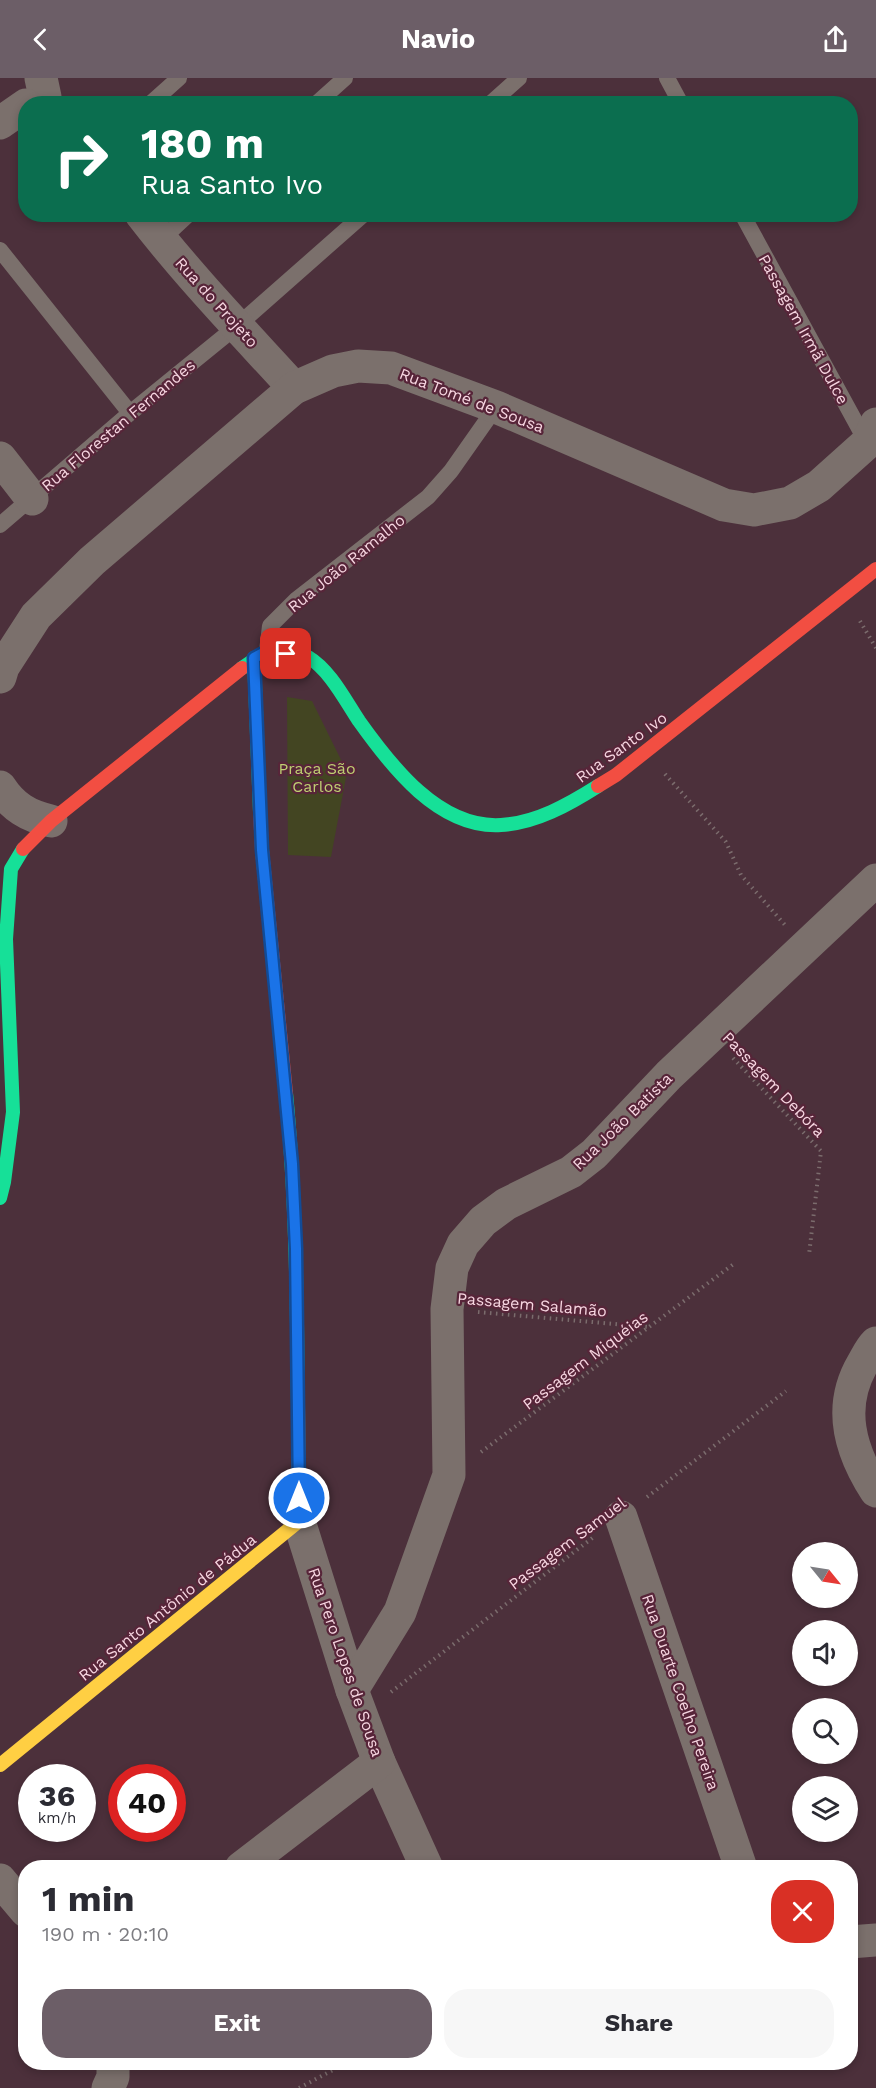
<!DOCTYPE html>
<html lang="en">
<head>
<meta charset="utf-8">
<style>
  :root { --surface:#fff; --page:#f7f7f7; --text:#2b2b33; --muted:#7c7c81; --accent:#6c5e67 }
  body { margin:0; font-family:"Work Sans",sans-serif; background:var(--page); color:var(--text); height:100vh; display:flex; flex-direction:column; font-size:22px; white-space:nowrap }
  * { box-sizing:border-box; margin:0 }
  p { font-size:20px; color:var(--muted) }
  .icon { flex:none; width:33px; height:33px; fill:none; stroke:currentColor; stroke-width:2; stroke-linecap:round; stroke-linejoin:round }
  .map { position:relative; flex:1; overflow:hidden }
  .side { position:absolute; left:18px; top:1782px; width:840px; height:210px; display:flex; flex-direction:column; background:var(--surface); border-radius:24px; box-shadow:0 3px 9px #0003 }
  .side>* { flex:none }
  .top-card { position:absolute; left:18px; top:18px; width:840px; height:126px; border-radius:24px; box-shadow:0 3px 9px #0003; background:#0b6e4f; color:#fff; overflow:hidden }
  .needle { width:39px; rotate:120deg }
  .tools { position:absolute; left:792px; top:1464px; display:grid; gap:12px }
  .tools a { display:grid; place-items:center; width:66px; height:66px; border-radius:50%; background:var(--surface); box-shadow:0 3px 9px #0003; font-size:30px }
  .speed { position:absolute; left:18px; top:1686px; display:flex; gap:12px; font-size:30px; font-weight:700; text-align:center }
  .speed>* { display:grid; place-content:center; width:78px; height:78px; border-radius:50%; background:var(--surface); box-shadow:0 3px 9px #0003; line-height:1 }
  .speed small { font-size:15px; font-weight:400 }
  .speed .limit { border:9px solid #d22; background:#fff; color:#111 }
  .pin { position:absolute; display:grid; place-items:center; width:51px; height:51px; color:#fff; margin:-26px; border-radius:12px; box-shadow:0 3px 9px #0006 }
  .me { position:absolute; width:66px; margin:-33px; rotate:0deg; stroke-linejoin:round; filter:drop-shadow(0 0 4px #0008) }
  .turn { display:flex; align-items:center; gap:21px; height:126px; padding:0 24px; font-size:27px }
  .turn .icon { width:78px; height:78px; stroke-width:2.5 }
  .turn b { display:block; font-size:42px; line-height:51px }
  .round { display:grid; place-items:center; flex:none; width:63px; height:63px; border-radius:24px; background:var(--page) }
  .headline { display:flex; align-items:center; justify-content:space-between; height:102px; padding:0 24px }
  h1 { font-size:36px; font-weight:700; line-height:45px }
  .cta { display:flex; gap:12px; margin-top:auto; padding:12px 24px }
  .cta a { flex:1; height:69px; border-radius:24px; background:var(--accent); color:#fff; font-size:24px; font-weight:700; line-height:69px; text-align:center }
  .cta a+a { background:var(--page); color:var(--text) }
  header { display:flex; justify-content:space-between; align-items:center; height:78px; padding:0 24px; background:var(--accent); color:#fff; font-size:27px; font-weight:700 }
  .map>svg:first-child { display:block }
  .green { fill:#434522 }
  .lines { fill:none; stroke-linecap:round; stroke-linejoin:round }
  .path { stroke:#7b6c6d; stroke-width:4; stroke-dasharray:1.5 4.5; stroke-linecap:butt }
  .lane { stroke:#7b706c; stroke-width:16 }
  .street { stroke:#7b706c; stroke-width:33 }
  .fast { stroke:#16e098; stroke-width:14 }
  .slow { stroke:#ffcf43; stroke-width:14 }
  .jam { stroke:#f24e42; stroke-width:14 }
  .route-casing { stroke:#114b97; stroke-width:15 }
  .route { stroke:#1a73e8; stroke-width:10 }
  .labels { text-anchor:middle; stroke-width:4.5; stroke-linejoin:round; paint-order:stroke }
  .street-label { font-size:16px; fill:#f7d6e1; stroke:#572539 }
  .park-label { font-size:16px; fill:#bfcf72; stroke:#572539 }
</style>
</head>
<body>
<header><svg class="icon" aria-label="back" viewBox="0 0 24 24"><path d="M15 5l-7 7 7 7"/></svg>Navio<svg class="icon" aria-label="share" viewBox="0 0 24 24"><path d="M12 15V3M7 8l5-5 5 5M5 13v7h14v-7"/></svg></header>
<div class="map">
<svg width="876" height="2010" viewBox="0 0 876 2010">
  <rect width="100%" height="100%" fill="#4c303b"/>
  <!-- green -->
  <polygon class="green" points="287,619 312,623 347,694 331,779 288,777"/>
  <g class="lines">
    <!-- path -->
    <g class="path">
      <polyline points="860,543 876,570"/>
      <polyline points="665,696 726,764 741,797 785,847"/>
      <polyline points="733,980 821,1073 809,1177"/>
      <polyline points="478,1234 649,1249"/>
      <polyline points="481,1374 735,1185"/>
      <polyline points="647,1419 786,1313"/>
      <polyline points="391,1614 595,1458"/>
      <polyline points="299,2010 348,1984"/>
    </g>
    <!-- lane -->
    <g class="lane">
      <polyline points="667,0 681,26"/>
      <polyline points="150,26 179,0"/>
      <polyline points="316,26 345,0"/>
      <polyline points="490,26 519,0"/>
      <polyline points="742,136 867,365"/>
      <polyline points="161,162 189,136"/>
      <polyline points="0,172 130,335"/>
      <polyline points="0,447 130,335 237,248 364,136"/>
      <polyline points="267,573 270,548 297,521 428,419 451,393 496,329"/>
    </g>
    <!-- street -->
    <g class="street">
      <polyline points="41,0 45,19"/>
      <polyline points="0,45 26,27"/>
      <path d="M141 136C188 197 242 253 294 310"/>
      <polyline points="0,380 32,421"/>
      <polyline points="0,599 3,589 36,538 92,483 294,310 333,293 358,288 391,290 496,329 724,427 754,432 790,425 819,408 867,365 876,346"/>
      <path d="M0 709C13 729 28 738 51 743"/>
      <path d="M876 1265C870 1271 867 1278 863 1285 837 1329 850 1373 876 1413"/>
      <polyline points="621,1439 741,1790"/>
      <polyline points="299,1443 352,1612 379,1684 427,1790"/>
      <polyline points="352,1612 400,1534 449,1397 447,1231 452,1190 463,1166 483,1143 506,1126 571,1094 594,1076 669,997 876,802"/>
      <polyline points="241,1790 379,1684"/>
      <polyline points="0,1802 26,1833"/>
      <polyline points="850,1864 876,1862"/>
      <polyline points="108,2010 113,1999 113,1984"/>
    </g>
    <!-- fast -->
    <g class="fast">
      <polyline points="254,580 260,734"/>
      <path d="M242 590 267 573C279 575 297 574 308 579 330 592 345 622 359 643 391 688 439 751 501 747 536 745 568 727 598 708"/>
      <path d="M286 1015C296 1119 297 1223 298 1327"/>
      <polyline points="0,1120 4,1104 13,1034 6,861 11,791 23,771"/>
    </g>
    <!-- slow -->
    <polyline class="slow" points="0,1687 299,1443 298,1327"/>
    <!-- jam -->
    <g class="jam">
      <polyline points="598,708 616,697 876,491"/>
      <polyline points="260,734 262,772 286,1015"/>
      <polyline points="23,771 51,743 242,590"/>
    </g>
  </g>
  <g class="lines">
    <!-- route casing -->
    <g class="route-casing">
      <polyline id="route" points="286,576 267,573 254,580 262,772 292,1086 296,1171 299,1420"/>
    </g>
    <!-- route -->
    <use href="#route" class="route"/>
  </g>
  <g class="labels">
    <!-- street labels -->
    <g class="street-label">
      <text transform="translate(217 224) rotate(48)" y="6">Rua do Projeto</text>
      <text transform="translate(804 251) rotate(61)" y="6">Passagem Irmã Dulce</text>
      <text transform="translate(472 322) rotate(21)" y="6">Rua Tomé de Sousa</text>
      <text transform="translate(118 347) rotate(-40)" y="6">Rua Florestan Fernandes</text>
      <text transform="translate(346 485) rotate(-39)" y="6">Rua João Ramalho</text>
      <text transform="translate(621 669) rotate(-36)" y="6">Rua Santo Ivo</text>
      <text transform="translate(774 1006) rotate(46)" y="6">Passagem Debóra</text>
      <text transform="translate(622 1043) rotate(-44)" y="6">Rua João Batista</text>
      <text transform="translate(532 1226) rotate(5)" y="6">Passagem Salamão</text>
      <text transform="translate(585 1282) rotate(-37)" y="6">Passagem Miquéias</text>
      <text transform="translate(567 1465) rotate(-37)" y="6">Passagem Samuel</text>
      <text transform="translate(167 1529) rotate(-39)" y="6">Rua Santo Antônio de Pádua</text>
      <text transform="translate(346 1584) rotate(71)" y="6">Rua Pero Lopes de Sousa</text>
      <text transform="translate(681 1614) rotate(71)" y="6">Rua Duarte Coelho Pereira</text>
    </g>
    <!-- park labels -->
    <g class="park-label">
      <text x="317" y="696">Praça São<tspan x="317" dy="18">Carlos</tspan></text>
    </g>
  </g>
</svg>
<div class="tools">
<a><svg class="needle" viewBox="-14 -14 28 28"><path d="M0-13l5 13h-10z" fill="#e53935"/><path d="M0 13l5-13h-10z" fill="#7c7c81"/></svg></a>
<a><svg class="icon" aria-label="sound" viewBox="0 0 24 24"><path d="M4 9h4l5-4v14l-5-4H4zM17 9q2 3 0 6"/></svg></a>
<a><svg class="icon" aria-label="search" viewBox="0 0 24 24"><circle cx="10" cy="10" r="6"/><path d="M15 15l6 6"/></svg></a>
<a><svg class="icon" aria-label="layers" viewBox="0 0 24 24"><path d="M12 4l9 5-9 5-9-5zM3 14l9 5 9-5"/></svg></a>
</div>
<div class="speed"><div>36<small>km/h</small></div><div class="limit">40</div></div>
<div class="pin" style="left:286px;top:576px;background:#d93025"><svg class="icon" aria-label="arrive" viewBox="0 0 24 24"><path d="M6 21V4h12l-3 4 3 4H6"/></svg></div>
<svg class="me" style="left:299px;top:1420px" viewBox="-20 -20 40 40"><circle r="17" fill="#1a73e8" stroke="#fff" stroke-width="3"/><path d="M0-11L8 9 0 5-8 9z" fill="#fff"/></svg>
<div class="top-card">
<div class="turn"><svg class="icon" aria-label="right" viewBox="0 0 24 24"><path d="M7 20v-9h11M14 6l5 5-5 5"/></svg><div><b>180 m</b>Rua Santo Ivo</div></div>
</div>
<section class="side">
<div class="headline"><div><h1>1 min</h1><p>190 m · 20:10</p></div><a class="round" style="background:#d93025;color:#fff"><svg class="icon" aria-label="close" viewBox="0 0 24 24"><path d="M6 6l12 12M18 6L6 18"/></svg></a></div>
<div class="cta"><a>Exit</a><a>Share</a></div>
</section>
</div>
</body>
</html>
